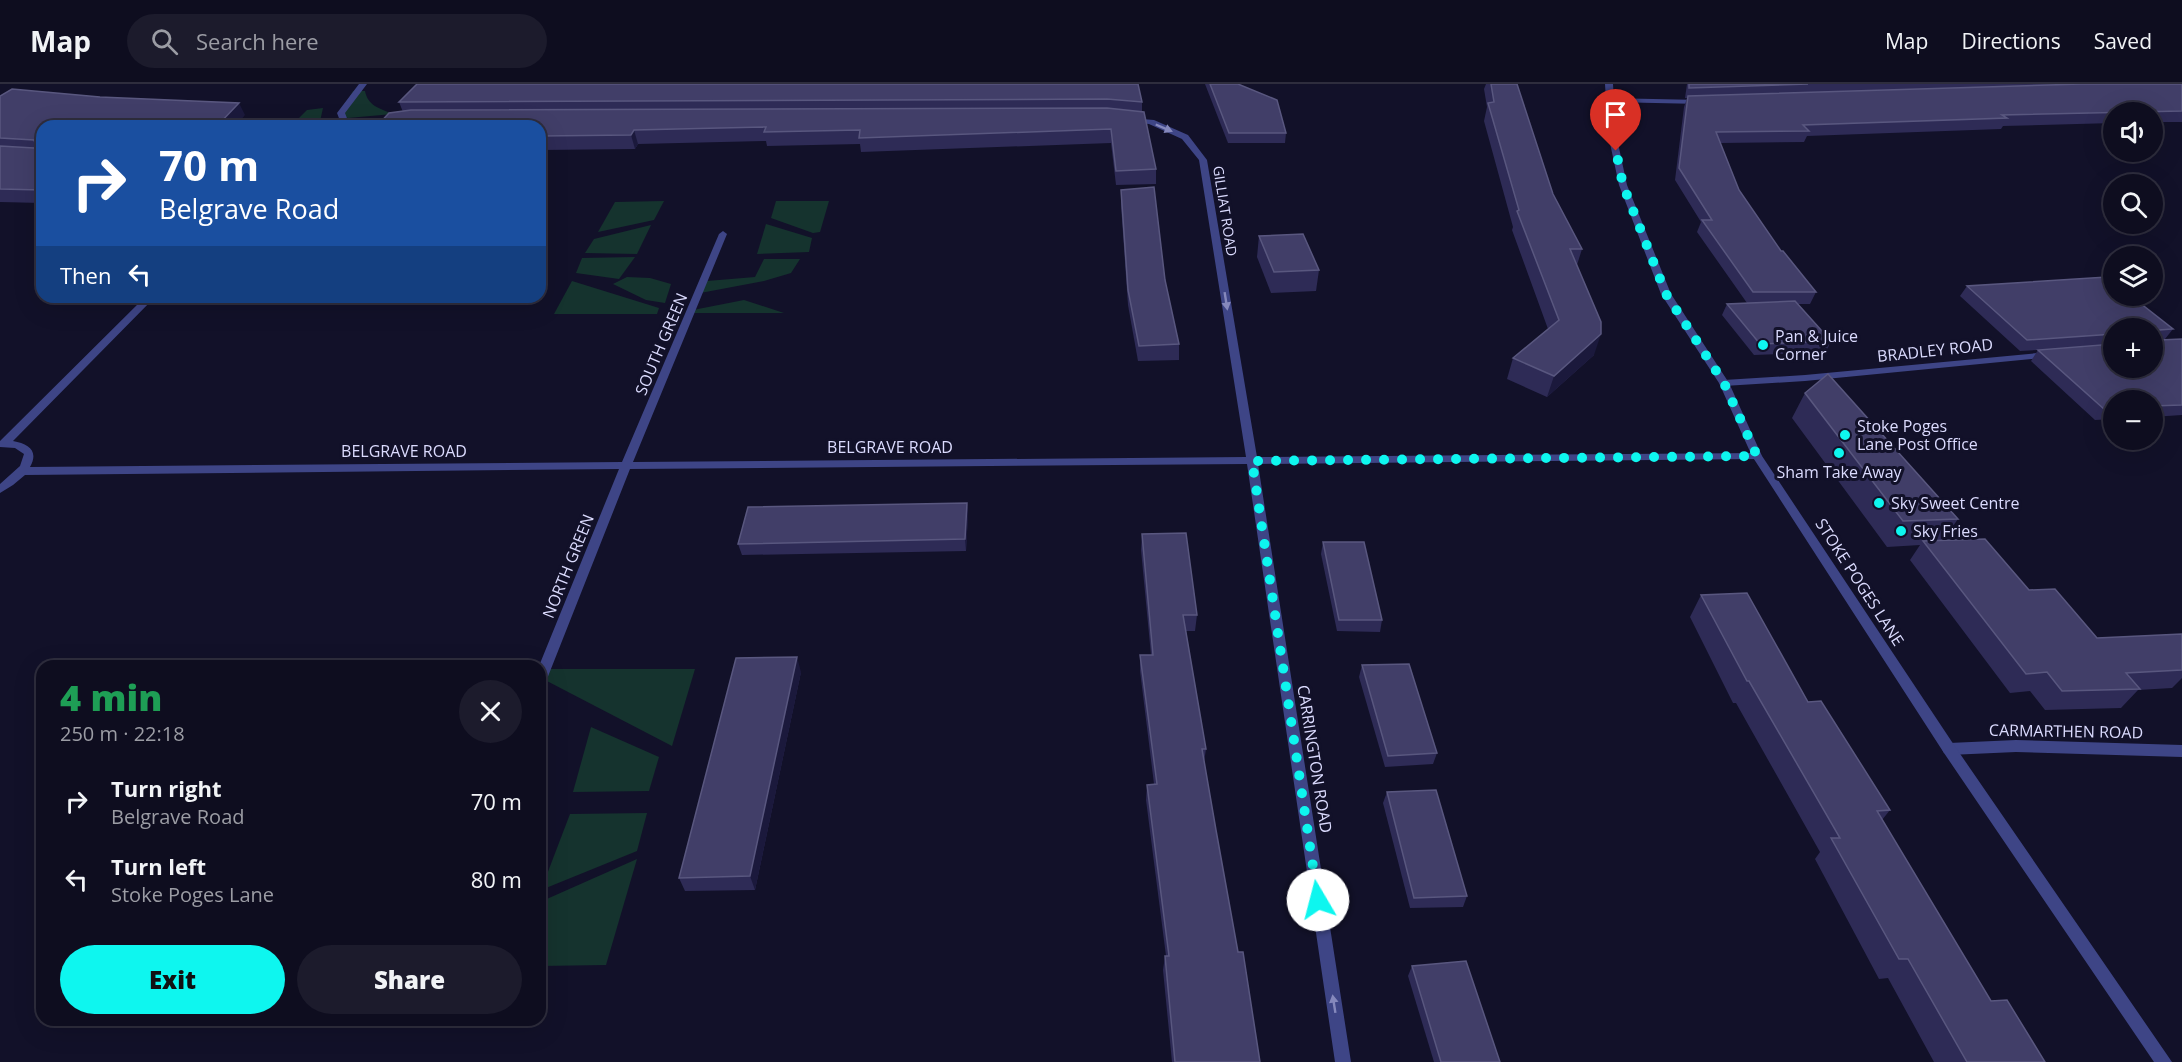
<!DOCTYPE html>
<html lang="en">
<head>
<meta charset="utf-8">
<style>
  :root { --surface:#0e0d1f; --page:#1c1b2c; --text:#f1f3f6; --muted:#9b9ca4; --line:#2e2d3d; --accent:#0ef6ef }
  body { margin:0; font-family:"Open Sans",sans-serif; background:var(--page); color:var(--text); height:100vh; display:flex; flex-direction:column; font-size:22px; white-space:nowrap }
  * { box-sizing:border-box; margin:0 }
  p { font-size:20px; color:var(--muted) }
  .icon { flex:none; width:33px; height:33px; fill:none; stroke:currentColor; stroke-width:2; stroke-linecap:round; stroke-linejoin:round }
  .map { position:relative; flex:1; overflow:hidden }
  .sheet { position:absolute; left:36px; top:576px; width:510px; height:366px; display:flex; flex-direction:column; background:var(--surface); border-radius:18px; box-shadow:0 6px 24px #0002,0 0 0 2px var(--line) }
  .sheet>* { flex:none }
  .banner { position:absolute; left:36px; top:36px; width:510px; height:183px; border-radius:18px; box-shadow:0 6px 24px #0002,0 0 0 2px var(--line); background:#1a4fa0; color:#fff; overflow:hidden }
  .controls { position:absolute; left:2103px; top:18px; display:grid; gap:12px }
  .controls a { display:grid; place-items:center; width:60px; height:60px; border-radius:50%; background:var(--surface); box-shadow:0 6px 24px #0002,0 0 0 2px var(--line); font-size:30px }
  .pin { position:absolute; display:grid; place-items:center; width:51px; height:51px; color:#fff; margin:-62px -26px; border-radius:50% 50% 50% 0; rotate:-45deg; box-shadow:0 0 6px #0007 }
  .pin .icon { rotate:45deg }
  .me { position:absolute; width:66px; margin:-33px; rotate:352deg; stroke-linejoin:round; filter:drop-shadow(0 0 4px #0008) }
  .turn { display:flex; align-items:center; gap:21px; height:126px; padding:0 24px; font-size:27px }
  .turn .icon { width:78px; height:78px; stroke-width:2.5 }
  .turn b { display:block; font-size:42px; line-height:51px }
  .then { display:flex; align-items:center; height:57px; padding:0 24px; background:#0003; gap:12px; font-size:22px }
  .round { display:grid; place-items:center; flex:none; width:63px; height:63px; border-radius:32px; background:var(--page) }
  .headline { display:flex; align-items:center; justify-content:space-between; height:102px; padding:0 24px }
  h1 { font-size:36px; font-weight:800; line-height:45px; color:#1e9e55 }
  .action { display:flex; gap:12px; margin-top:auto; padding:12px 24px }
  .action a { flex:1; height:69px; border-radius:36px; background:var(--accent); color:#111; font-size:24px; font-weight:800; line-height:69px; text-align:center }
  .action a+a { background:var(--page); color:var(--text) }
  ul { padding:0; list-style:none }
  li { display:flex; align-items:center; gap:18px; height:78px; padding:0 24px }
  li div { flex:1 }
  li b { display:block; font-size:22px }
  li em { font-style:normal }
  header { display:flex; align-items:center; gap:36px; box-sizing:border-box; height:84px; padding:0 30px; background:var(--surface); border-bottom:2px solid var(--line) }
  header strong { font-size:28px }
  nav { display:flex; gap:33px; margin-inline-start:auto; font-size:21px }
  .search { width:420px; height:54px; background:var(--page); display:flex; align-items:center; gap:15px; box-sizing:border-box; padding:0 21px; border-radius:33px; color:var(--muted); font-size:22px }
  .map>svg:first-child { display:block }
  .green { fill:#15332e }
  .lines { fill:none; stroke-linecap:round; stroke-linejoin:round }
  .minor { fill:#3e4586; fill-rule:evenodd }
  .tertiary { fill:#3e4586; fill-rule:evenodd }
  .wall { fill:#2e2b56; fill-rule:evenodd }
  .shaded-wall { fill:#1b193c }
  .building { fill:#413e68; stroke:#59577f; stroke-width:1.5 }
  .oneway { fill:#8588bc }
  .route { stroke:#0ef6ef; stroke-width:10; stroke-dasharray:0 18 }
  .poi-dot { fill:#0ef6ef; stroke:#121129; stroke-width:2 }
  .labels { text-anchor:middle; stroke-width:6; stroke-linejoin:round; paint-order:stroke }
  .far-street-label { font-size:14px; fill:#dbdbfe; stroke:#121129 }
  .poi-label { font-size:16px; fill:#dbdbfe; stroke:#121129; text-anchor:start }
  .street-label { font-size:16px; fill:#dbdbfe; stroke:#121129 }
</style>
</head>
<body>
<header>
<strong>Map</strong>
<div class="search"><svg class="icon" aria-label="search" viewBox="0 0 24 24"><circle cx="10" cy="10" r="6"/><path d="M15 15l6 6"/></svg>Search here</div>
<nav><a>Map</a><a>Directions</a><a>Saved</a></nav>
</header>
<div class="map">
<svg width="2182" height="978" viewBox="0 0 2182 978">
  <rect width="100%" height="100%" fill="#121129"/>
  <!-- green -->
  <g class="green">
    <path d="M353 7H365C368 22 379 24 393 30L348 34 343 32 344 23Z"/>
    <polygon points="323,24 319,42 291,42 307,26"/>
    <polygon points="664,117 654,136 598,148 615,118"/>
    <polygon points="776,117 829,117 820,148 813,149 771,134"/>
    <polygon points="766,140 812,154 809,168 757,170"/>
    <polygon points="651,141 637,170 585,169 594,155"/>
    <polygon points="635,173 619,195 576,189 582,174"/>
    <polygon points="764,175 800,175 791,189 764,197 695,210 707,197 755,193"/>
    <polygon points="627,193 650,194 671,200 665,219 646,216 613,200"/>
    <polygon points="572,197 659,224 657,230 554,230"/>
    <polygon points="744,216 784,229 690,229 693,226"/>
    <polygon points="545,585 695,585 672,662 545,596"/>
    <polygon points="591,643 659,673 649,707 573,708"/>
    <polygon points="647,729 637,767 541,806 570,730"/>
    <polygon points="637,775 606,881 540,882 540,818"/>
  </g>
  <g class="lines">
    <!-- minor -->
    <g class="minor">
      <polygon points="359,0 367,0 345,29 350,42 342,42 337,29"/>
      <polygon points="1606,14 1701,16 1705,18 1701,20 1609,18 1606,18"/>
      <path d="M1129 34 1154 36 1188 51 1207 76 1257 373 1757 369 1762 372 1757 375 1258 380 1351 978H1335L1247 380 630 385 547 595 545 599 540 600 539 582 619 385 25 391 13 401 0 409V400L20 382 24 370 15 364 0 363V357L145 213H155L13 357C29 360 39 367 30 383L622 378 719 150 723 147 727 150 633 378 1246 373 1199 76 1182 55 1149 40 1129 38Z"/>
      <polygon points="2049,268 2052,269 2052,273 1805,297 1724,302 1719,299 1724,296 1805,291"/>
      <polygon points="2016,656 2182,661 2182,673 2016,668 1949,671 1944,669 1942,665 1944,661 1949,659"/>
    </g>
    <!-- tertiary -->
    <polygon class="tertiary" points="1605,0 1613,0 1616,50 1627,101 1671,210 1729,299 1762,372 1954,661 2172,978 2154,978 1944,669 1752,372 1719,299 1661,210 1619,101 1608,50"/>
  </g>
  <!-- wall -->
  <g class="wall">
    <polygon points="1138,0 1142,18 1142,28 1156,85 1156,100 1116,101 1111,59 861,68 860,60 767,62 766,57 638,60 635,65 540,66 540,42 403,28 399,18"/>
    <polygon points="1205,0 1238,0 1286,49 1285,59 1228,59"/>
    <polygon points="1486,0 1517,0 1553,110 1582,165 1577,181 1594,271 1547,313 1507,295 1513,274 1548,245 1512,146 1513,143 1484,37 1487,23 1484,5"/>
    <polygon points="1687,0 2182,0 2182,38 2152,38 2152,28 2114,28 2114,39 2003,42 2001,45 1807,52 1804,58 1720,59 1739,106 1781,167 1816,208 1810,220 1798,220 1831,257 1826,268 1754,271 1722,231 1727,220 1747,219 1697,148 1701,138 1675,96 1684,23 1687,14 1685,14"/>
    <polygon points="0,12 245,31 42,42 42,119 0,118"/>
    <polygon points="1121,106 1165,196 1179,260 1179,276 1138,277 1128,221 1121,121"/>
    <polygon points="1259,152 1319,186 1316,207 1271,209 1257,173"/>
    <path d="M1967 202 2173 245 2165 255H2182V331L2152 333V316H2114V335L2095 336 2031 277 2038 266 2020 267 1960 212ZM2114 244H2152L2114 284Z"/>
    <polygon points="1805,309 1958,435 1943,456 2029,506 2097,554 2182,550 2182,594 2172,604 2138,606 2121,624 2045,626 2030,607 2010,609 1910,476 1920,461 1887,463 1792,334"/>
    <polygon points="967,419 968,430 966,467 742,471 738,460"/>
    <polygon points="1142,450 1197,531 1195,547 1186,547 1206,665 1204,678 1216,746 1238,868 1260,978 1172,978 1163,886 1165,872 1166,872 1146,716 1147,701 1154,700 1140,587 1140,571 1151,571 1141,466"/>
    <polygon points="1323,458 1382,536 1380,548 1337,547 1321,470"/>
    <polygon points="1701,511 1808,618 1890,726 1882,736 1991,917 2045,978 1934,978 1888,894 1879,895 1815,775 1820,768 1736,619 1733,619 1690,533"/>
    <polygon points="1362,581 1437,669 1433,680 1385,683 1359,593"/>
    <polygon points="801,588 755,806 685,807 679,794"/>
    <polygon points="1387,708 1467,812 1463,823 1410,824 1383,719"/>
    <polygon points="1412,882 1500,978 1434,978 1408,892"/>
  </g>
  <!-- shaded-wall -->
  <g class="shaded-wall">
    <polygon points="239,19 245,31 236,42 217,42"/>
    <polygon points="634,46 638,60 635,65 631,51"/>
    <polygon points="1601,250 1594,271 1547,313 1554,292"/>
    <polygon points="967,419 968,430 966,467 965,455"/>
    <polygon points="797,573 801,588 755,806 750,792"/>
  </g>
  <!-- building -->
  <g class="building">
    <polygon points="417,0 1138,0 1142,18 1107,15 399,18"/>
    <polygon points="1210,0 1238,0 1277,16 1286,49 1229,49"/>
    <polygon points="1491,0 1517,0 1553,110 1582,165 1570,165 1601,238 1601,250 1554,292 1513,274 1559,236 1517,127 1519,126 1488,19 1494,18"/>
    <polygon points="1689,0 1808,0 1689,4"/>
    <polygon points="2081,0 2182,0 2182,27 2002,31 2007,34 1803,41 1809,47 1716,48 1739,106 1781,167 1783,167 1816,208 1753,208 1702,136 1712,136 1679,84 1688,12"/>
    <polygon points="12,5 100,13 239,19 217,42 42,42 42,106 0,105 0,62 34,64 36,62 34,56 0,54 0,12"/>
    <polygon points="1107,24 1144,28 1156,85 1116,87 1111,45 859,54 860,46 764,48 766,43 634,46 631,51 540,52 540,42 377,42 389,29 411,26"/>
    <polygon points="1154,103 1165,196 1179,260 1139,262 1128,206 1121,106"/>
    <polygon points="1303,150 1319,186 1274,188 1259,152"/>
    <polygon points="2107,193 2114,198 2114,212 2131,212 2173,245 2159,246 2159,256 2182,255 2182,321 2152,322 2152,316 2114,316 2114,325 2104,325 2038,266 2114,260 2114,284 2152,284 2152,244 2114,244 2114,250 2027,256 1967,202"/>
    <polygon points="1795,217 1831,257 1760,260 1727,220"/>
    <polygon points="1828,290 1958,435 1903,437 1805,309"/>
    <polygon points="967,419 965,455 738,460 748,423"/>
    <polygon points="1186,449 1197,531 1183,531 1206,665 1202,665 1216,746 1238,868 1243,868 1260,978 1175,978 1165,872 1169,872 1147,701 1157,700 1140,571 1153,571 1142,450"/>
    <polygon points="1985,455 2029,506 2055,505 2097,554 2182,550 2182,586 2126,589 2140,605 2062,607 2047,588 2026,590 1923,457"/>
    <polygon points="1323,458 1364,458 1382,536 1339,536"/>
    <polygon points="1747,509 1808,618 1821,617 1890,726 1877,727 1991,917 2007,916 2045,978 1967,978 1908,875 1899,875 1831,754 1840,754 1749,597 1747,597 1701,511"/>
    <polygon points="797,573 750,792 679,794 736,574"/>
    <polygon points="1409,580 1437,669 1388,672 1362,581"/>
    <polygon points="1436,706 1467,812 1414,814 1387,708"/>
    <polygon points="1466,877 1500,978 1441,978 1412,882"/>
  </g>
  <!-- one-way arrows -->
  <defs><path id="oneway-solid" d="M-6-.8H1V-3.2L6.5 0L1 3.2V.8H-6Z" transform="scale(1.5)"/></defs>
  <g class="oneway">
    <use href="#oneway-solid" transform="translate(1164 44) rotate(23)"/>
    <use href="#oneway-solid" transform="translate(1226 217) rotate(81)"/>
    <use href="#oneway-solid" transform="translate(1334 920) rotate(-99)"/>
  </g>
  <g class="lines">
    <!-- route -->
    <polyline class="route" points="1318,816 1252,377 1757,372 1724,299 1666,210 1623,101 1616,67"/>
  </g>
  <!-- markers -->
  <g class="poi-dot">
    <circle cx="1763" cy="261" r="6"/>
    <circle cx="1845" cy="351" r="6"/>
    <circle cx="1839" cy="369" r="6"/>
    <circle cx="1879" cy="419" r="6"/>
    <circle cx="1901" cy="447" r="6"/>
  </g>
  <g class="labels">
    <!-- far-street labels -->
    <g class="far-street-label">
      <text transform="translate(1225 127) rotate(81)" y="5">GILLIAT ROAD</text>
    </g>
    <!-- poi labels -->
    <g class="poi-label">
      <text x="1775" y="258">Pan &amp; Juice<tspan x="1775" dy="18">Corner</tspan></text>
      <text x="1857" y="348">Stoke Poges<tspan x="1857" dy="18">Lane Post Office</tspan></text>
      <text x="1839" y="394" text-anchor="middle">Sham Take Away</text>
      <text x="1891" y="425">Sky Sweet Centre</text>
      <text x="1913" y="453">Sky Fries</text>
    </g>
    <!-- street labels -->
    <g class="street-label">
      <text transform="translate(661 260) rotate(-67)" y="6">SOUTH GREEN</text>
      <text transform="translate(1935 266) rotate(-6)" y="6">BRADLEY ROAD</text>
      <text x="890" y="369">BELGRAVE ROAD</text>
      <text x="404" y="373">BELGRAVE ROAD</text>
      <text transform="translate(568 482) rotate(-68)" y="6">NORTH GREEN</text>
      <text transform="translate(1860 498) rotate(57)" y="6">STOKE POGES LANE</text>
      <text transform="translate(2066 647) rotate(1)" y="6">CARMARTHEN ROAD</text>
      <text transform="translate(1315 675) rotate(81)" y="6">CARRINGTON ROAD</text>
    </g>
  </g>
</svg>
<div class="controls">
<a><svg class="icon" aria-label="sound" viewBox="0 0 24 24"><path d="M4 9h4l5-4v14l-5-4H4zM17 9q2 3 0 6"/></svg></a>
<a><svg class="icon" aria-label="search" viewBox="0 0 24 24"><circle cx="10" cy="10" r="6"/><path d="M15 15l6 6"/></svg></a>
<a><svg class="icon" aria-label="layers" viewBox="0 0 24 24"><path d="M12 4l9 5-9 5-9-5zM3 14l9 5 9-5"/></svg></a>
<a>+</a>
<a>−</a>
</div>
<div class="pin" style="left:1616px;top:67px;background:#d93025"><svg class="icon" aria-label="arrive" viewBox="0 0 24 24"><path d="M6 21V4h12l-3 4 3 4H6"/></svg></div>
<svg class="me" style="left:1318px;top:816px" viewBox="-20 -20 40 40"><circle r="19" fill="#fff"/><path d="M0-13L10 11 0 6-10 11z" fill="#0ef6ef"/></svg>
<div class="banner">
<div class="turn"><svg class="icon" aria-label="right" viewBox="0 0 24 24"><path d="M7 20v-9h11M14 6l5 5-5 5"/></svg><div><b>70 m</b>Belgrave Road</div></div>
<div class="then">Then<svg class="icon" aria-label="left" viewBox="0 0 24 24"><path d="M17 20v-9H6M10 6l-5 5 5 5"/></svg></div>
</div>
<section class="sheet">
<div class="headline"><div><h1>4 min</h1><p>250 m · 22:18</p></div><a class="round"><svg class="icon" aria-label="close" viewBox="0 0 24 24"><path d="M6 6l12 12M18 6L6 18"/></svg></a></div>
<ul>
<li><svg class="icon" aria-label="right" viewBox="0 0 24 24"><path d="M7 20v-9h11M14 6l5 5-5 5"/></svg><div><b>Turn right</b><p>Belgrave Road</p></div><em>70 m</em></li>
<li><svg class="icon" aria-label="left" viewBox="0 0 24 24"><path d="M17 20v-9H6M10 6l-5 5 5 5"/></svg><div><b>Turn left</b><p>Stoke Poges Lane</p></div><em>80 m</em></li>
</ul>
<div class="action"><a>Exit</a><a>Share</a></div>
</section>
</div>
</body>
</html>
